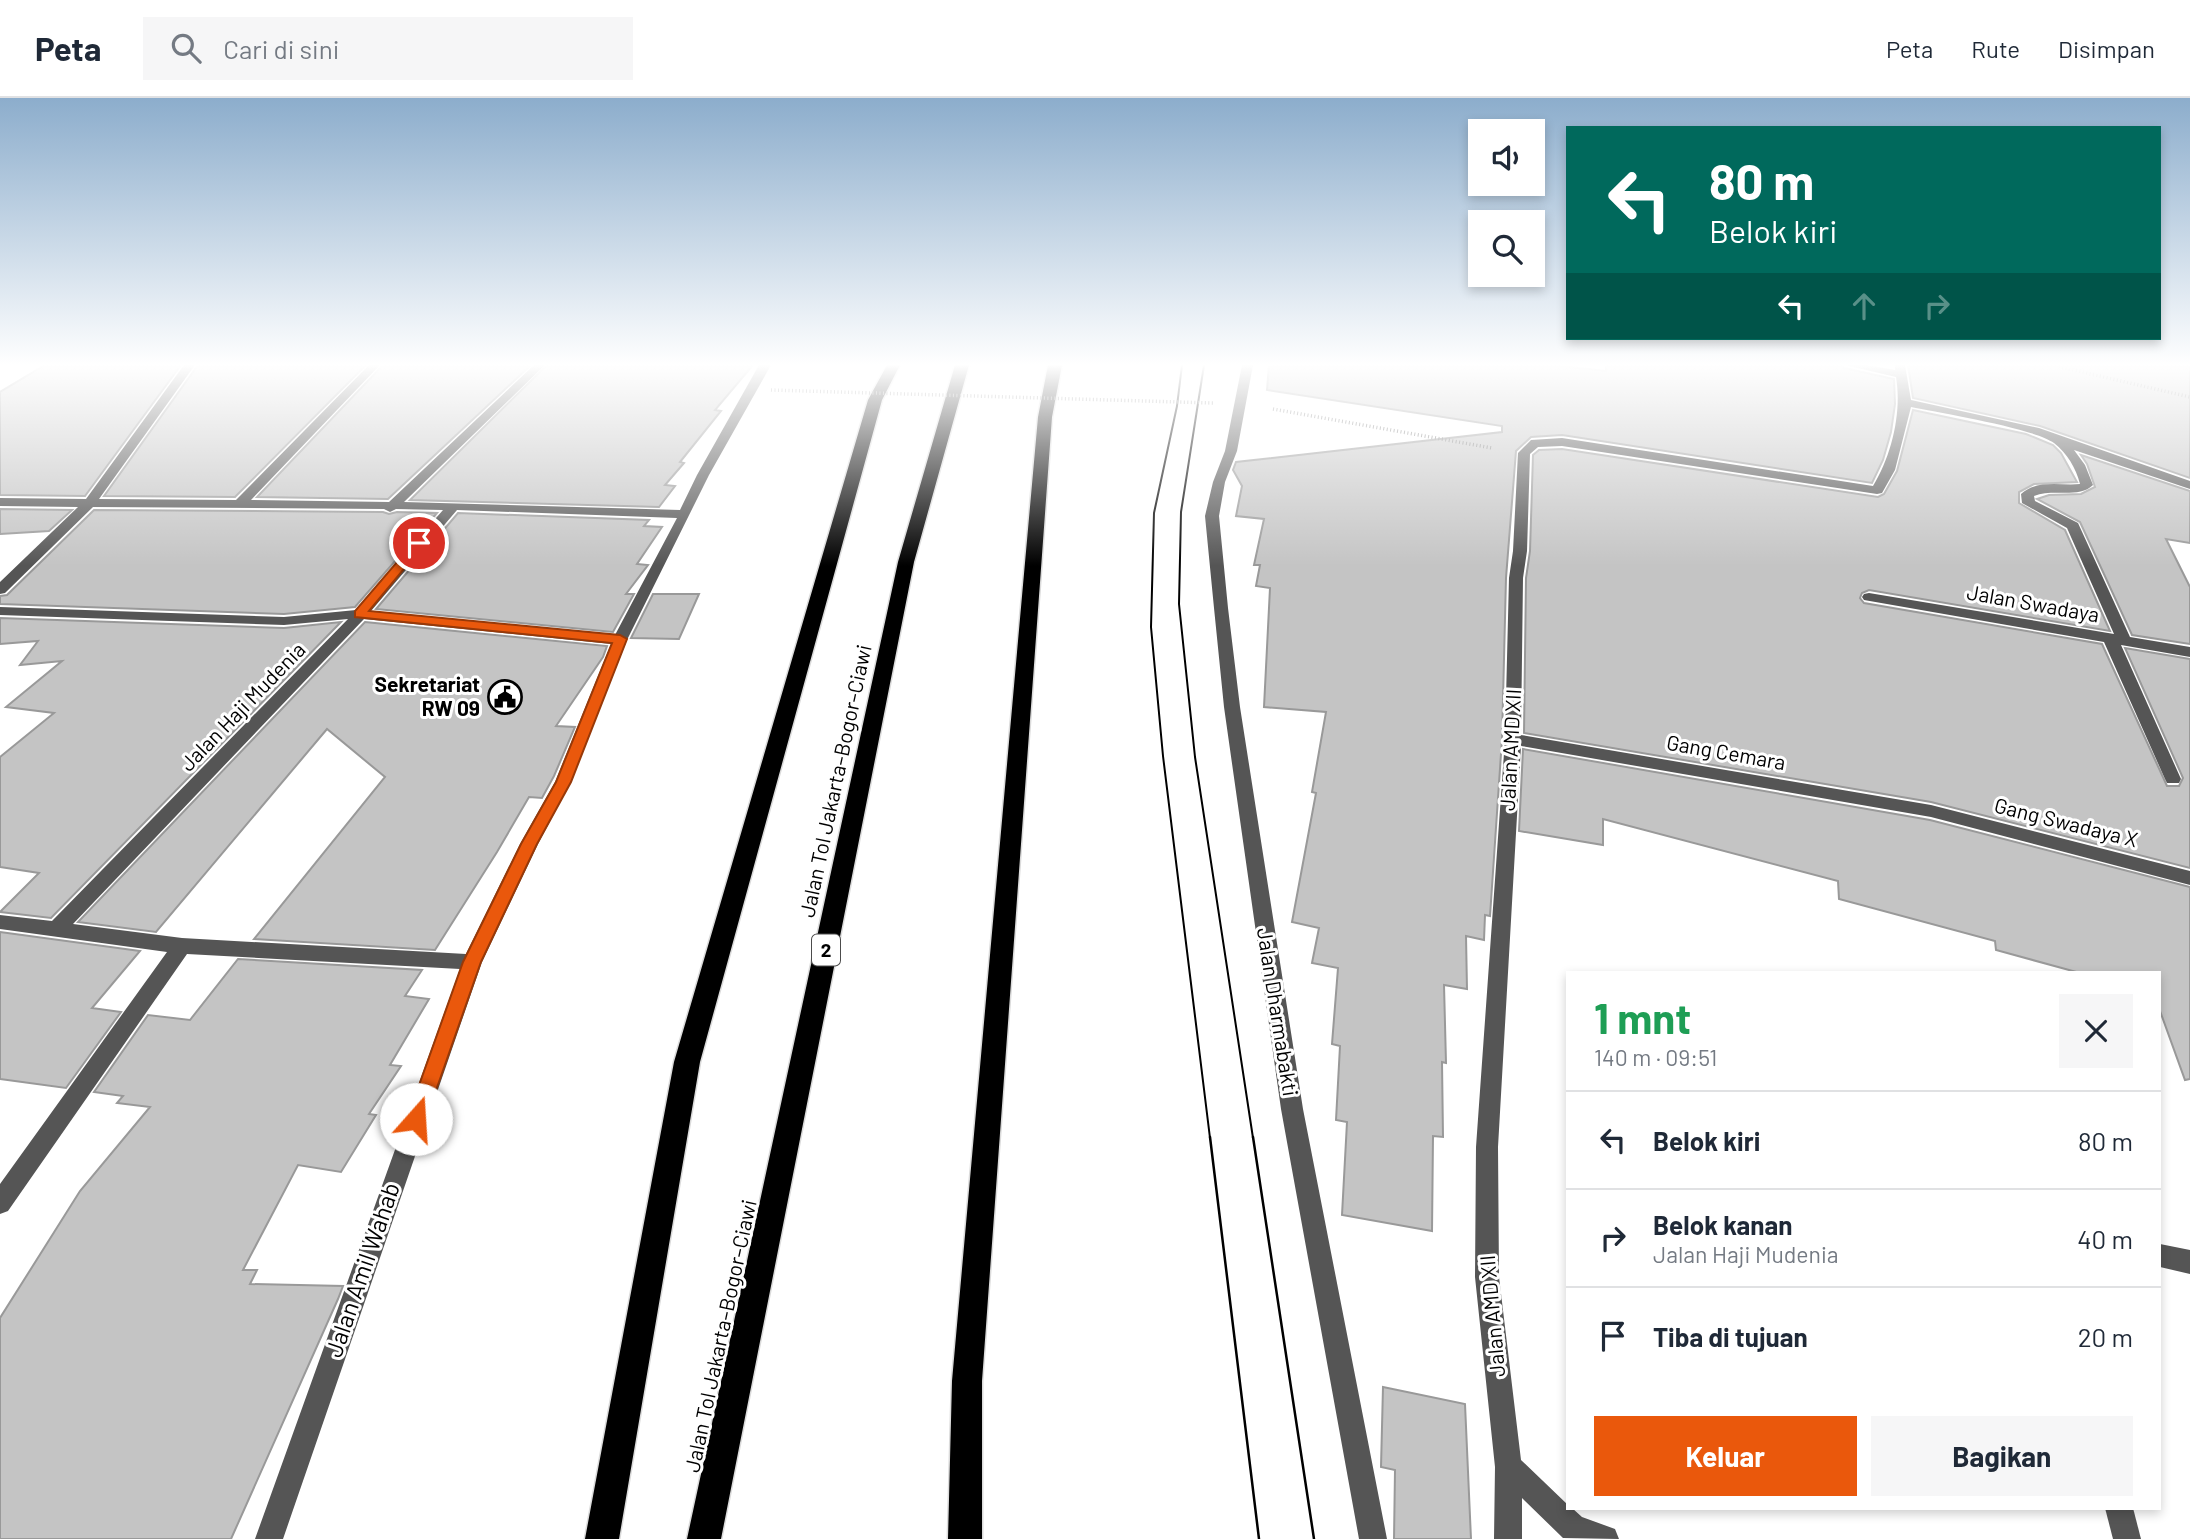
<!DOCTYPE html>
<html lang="id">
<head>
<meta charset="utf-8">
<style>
  :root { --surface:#fff; --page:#f6f6f7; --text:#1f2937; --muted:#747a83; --line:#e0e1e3; --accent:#ea580c }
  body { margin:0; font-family:Barlow,sans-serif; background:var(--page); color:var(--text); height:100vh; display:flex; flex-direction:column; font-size:26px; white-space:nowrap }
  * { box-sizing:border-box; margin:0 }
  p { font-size:23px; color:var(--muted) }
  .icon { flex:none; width:38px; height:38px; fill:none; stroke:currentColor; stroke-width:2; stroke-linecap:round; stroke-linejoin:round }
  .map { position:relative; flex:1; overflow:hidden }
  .panel { position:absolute; left:1566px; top:873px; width:595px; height:539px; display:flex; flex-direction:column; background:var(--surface); border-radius:0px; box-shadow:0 4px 10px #0003 }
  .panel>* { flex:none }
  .hud { position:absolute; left:1566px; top:28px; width:595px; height:214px; border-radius:0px; box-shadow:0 4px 10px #0003; background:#00695c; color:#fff; overflow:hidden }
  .tools { position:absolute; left:1468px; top:21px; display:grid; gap:14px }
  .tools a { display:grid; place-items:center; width:77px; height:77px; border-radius:0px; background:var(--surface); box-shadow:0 4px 10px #0003; font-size:35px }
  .pin { position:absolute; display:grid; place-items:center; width:60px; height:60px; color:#fff; margin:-30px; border:4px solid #fff; border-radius:50%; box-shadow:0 2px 7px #0007 }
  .me { position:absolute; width:77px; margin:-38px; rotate:19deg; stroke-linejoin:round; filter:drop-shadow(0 0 5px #0008) }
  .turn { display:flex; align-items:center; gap:24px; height:147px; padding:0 28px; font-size:32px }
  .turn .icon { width:91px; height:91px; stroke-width:2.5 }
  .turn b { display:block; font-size:49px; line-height:60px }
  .lanes { display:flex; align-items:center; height:66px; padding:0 28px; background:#0003; justify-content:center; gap:35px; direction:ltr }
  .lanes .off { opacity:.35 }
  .round { display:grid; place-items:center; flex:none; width:74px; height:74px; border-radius:0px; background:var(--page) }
  .summary { display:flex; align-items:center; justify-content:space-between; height:119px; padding:0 28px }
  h1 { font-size:42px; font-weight:700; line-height:52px; color:#1e9e55 }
  .cta { display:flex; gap:14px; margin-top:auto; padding:14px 28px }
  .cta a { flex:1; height:80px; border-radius:0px; background:var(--accent); color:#fff; font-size:28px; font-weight:700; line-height:80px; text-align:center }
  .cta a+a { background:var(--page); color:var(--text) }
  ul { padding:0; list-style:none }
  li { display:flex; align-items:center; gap:21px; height:98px; padding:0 28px; border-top:2px solid var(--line) }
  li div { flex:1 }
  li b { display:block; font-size:26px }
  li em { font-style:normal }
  header { display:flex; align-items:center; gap:42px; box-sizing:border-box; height:98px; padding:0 35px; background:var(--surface); border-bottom:2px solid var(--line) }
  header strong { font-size:33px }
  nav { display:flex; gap:38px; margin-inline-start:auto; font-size:24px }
  .search { width:490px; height:63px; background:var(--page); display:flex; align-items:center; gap:18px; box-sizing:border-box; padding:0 24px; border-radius:0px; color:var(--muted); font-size:26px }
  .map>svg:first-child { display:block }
  .building { fill:#c4c4c4; stroke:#999; stroke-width:2 }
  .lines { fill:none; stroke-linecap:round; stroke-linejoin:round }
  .highway-casing { stroke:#dbdbdb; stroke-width:3 }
  .path { stroke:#777; stroke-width:3.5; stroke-dasharray:1 2.5; stroke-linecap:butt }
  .minor { fill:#555; fill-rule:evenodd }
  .highway { fill:#000; fill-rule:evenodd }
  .tram-far1 { stroke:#000; stroke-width:2 }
  .tram { stroke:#000; stroke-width:2.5 }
  .path-bridge { stroke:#777; stroke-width:3.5; stroke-dasharray:1 2.5; stroke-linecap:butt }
  .route { fill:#ea580c; stroke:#983908; stroke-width:2 }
  .labels { text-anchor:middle; stroke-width:6; stroke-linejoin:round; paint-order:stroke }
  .shield { fill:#fff; stroke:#4c4c4c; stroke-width:2 }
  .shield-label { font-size:19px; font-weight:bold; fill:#000 }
  .street-label { font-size:21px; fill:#000; stroke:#fff }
  .poi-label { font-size:21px; font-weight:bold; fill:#000; stroke:#fff; text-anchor:end }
  .near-street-label { font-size:24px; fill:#000; stroke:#fff }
</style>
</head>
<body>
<header>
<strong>Peta</strong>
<div class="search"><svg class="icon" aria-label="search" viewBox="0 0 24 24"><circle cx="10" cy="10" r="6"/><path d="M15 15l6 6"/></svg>Cari di sini</div>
<nav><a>Peta</a><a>Rute</a><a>Disimpan</a></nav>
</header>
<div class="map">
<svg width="2190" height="1441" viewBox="0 0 2190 1441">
  <rect width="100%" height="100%" fill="#fff"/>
  <!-- building -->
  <g class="building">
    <polygon points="45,267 181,267 85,398 0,397 0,294"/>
    <polygon points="198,267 366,267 235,399 104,398"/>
    <polygon points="383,267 531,267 388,401 257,399"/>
    <polygon points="547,267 753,267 715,312 721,313 680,364 684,365 665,387 675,388 659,409 410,402"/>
    <polygon points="1269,267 1551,267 1606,273 1606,267 1842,267 1844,270 1894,281 1895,306 1891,334 1883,362 1872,385 1562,337 1531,339 1516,353 1506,480 1502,641 1490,818 1485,817 1484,842 1466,838 1467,891 1444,887 1446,965 1442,964 1443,1039 1433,1038 1432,1133 1342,1117 1347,1024 1336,1022 1340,948 1332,946 1338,870 1312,865 1319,830 1292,824 1316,695 1312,694 1326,614 1264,609 1270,490 1256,488 1260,467 1254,467 1264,421 1236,418 1242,388 1233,372 1236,364 1502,334 1502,328 1267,292"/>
    <polygon points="1908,267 2190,267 2190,380 2040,328 1913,300"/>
    <polygon points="1913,312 2026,336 2053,347 2061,355 2077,384 2034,386 2019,394 2019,405 2065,432 2110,533 1869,492 1862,495 1860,500 1864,505 2102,546 2167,688 2179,688 2183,680 2125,550 2190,561 2190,770 1931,704 1524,635 1526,480 1530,453 1533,357 1539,352 1562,351 1878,399 1884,396 1897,373"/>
    <polygon points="2081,357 2190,393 2190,445 2166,441 2190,489 2190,546 2132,537 2080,424 2037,401 2049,397 2081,396 2095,389 2087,366"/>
    <polygon points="0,411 72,412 49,433 0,436"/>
    <polygon points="94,412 383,414 389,416 397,414 437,415 355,509 284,516 0,506 0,498 7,497"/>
    <polygon points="458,415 649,422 644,428 662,429 637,466 648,467 626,496 634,496 613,534 376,511"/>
    <polygon points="653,496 699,496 679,541 631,540"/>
    <polygon points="0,520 284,530 341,524 51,820 0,814 39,775 0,769 0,659 54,615 6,609 62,563 20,567 38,543 0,546"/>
    <polygon points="365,524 607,548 603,559 556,628 575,629 554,678 542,700 529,699 497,754 435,852 254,841 385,679 327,631 156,834 78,824"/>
    <polygon points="1523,651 1930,722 2190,789 2190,981 2185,982 2160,913 2160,875 2080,875 1996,852 1995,843 1839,801 1838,783 1603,721 1603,747 1519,733"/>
    <polygon points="0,834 140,853 92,910 121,914 66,990 0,981"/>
    <polygon points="238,861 422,872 405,898 429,901 390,967 401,968 369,1016 376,1017 341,1074 298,1067 243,1172 257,1172 250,1186 343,1188 338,1201 231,1441 0,1441 0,1220 80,1093 150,1009 117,1005 123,998 94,994 148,917 190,922"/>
    <polygon points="1383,1289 1465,1306 1471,1441 1394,1441 1395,1372 1381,1369"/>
  </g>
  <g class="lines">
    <!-- highway casing -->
    <g class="highway-casing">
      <g id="highway">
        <polygon points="887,267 900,267 882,302 700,964 619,1441 585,1441 674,964 868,302"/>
        <polygon points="955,267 969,267 914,464 721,1441 687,1441 898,464"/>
        <polygon points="1048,267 1062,267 1052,319 982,1283 982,1441 948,1441 952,1283 1038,319"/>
      </g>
    </g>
    <!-- path -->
    <g class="path">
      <polyline points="2052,267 2190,299"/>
      <polyline points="1273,311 1492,350"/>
    </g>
    <!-- minor -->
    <g class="minor">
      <path d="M184 267H195L99 401 236 402 369 267H380L251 402 389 404 534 267H545L404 404 680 412 697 377 759 267H771L709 377 627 542 571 684 538 746 482 864 283 1441H255L460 871 187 856 8 1113 0 1116V1086L167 854 0 831V817L52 823 348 521 284 527 0 517V509L284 519 356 512 443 412 396 411 390 414 384 411 93 409 5 495 0 496V484L78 409 0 408V400L86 401ZM457 412 677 420 615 537 371 513ZM364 521 611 546 555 684 520 746 466 856 182 840 73 826Z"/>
      <polygon points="1242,267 1253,267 1237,353 1225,384 1219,418 1228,510 1240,609 1303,1011 1387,1441 1359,1441 1281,1011 1224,609 1214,510 1205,418 1213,384 1225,353"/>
      <path d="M1845 267H1867L1895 272V267H1905L1911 302 2039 330 2190 383V391L2074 352 2085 367 2093 387C2079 401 2053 390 2034 398L2035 403 2078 425 2130 539 2190 549V559L2121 547 2181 681 2179 685H2167L2165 681 2104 544 1864 502 1862 499 1864 496 1869 495 2114 536 2067 430 2022 405 2021 396C2038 381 2060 388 2080 386 2076 370 2067 355 2054 345 2033 330 1940 315 1911 309L1895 372 1882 395 1877 396 1562 348 1538 349 1530 356 1527 453 1523 480 1521 637 1931 707 2190 773V787L1931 719 1521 648 1498 1049 1499 1179 1521 1362 1568 1407V1410H1572L1582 1419 1615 1431 1619 1441 1563 1440 1522 1400V1441H1494L1495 1369 1475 1179 1476 1049 1505 641 1509 480 1513 453 1518 355 1531 342 1562 340 1873 388C1892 357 1902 314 1896 279Z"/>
      <polygon points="2160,1146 2190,1152 2190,1176 2160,1169"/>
      <polygon points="2105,1410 2133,1410 2141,1441 2113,1441"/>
    </g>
    <!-- highway -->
    <use href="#highway" class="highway"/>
    <!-- tram-far1 -->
    <g class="tram-far1">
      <polyline points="1182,267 1177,308 1154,415 1151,529 1163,658 1210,1040"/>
      <polyline points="1204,267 1181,414 1179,506 1195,659 1253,1040"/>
    </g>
    <!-- tram -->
    <g class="tram">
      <polyline points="1210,1039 1259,1441"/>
      <polyline points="1253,1039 1314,1441"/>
    </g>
    <!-- path-bridge -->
    <polyline class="path-bridge" points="771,292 1213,305"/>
  </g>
  <!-- sky -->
  <linearGradient id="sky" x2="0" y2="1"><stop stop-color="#8cadcc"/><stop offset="0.57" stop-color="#fff"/><stop offset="1" stop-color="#fff" stop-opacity="0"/></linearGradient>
  <rect width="2190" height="468" fill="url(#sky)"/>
  <!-- route -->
  <polygon class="route" points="419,441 425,445 423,448 369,513 620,537 627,541 571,684 537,746 481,864 426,1021 424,1027 416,1030 409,1027 407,1021 463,864 521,746 556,684 612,545 355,519 355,513 415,443"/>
  <!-- icons -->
  <defs>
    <g id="civic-ring" transform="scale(1.75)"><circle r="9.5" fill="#fff" stroke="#000" stroke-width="1.5"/><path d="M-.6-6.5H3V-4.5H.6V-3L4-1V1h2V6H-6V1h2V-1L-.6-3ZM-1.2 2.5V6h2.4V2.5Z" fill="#000"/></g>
  </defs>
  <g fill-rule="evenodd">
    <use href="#civic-ring" x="505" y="599"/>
  </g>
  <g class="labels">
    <!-- shield labels -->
    <rect class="shield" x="812" y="836.5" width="28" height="31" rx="5"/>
    <g class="shield-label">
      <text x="826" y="859">2</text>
    </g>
    <!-- street labels -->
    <g class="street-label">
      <text transform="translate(2033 506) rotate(10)" y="7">Jalan Swadaya</text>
      <text transform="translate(243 609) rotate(-46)" y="7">Jalan Haji Mudenia</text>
      <text transform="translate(1511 652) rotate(-87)" y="7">Jalan AMD XII</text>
      <text transform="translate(1726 655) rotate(10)" y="7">Gang Cemara</text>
      <text transform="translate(836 683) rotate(-78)" y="7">Jalan Tol Jakarta–Bogor–Ciawi</text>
      <text transform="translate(2066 725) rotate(14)" y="7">Gang Swadaya X</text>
      <text transform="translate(1277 914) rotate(81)" y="7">Jalan Dharmabakti</text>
      <text transform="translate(1493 1218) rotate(-95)" y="7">Jalan AMD XII</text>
      <text transform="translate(721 1238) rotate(-78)" y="7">Jalan Tol Jakarta–Bogor–Ciawi</text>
    </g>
    <!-- poi labels -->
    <g class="poi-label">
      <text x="480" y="594">Sekretariat<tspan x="480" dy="24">RW 09</tspan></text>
    </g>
    <!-- near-street labels -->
    <g class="near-street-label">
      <text transform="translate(363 1172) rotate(-71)" y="8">Jalan Amil Wahab</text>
    </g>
  </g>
</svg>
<div class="tools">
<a><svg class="icon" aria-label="sound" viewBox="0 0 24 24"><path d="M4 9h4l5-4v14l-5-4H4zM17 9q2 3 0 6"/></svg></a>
<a><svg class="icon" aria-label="search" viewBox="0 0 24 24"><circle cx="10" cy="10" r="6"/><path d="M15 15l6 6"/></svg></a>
</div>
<div class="pin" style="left:419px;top:445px;background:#d93025"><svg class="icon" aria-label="arrive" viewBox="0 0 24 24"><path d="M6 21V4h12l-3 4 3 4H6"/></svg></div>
<svg class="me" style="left:416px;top:1021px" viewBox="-20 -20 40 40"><circle r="19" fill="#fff"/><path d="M0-13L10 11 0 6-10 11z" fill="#ea580c"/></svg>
<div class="hud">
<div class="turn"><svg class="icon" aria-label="left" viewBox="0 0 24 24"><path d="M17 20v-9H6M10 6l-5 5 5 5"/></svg><div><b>80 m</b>Belok kiri</div></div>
<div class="lanes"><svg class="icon" aria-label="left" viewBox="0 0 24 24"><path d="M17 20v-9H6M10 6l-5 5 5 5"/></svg><svg class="icon off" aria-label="ahead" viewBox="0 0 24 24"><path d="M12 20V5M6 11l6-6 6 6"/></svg><svg class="icon off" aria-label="right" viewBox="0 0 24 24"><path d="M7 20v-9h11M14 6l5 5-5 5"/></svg></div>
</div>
<section class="panel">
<div class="summary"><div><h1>1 mnt</h1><p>140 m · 09:51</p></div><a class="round"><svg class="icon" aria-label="close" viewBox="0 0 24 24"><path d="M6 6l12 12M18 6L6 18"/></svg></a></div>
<ul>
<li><svg class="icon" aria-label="left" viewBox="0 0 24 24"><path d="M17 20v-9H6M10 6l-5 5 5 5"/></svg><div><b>Belok kiri</b></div><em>80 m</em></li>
<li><svg class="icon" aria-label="right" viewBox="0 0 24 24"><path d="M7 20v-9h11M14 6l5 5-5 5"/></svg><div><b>Belok kanan</b><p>Jalan Haji Mudenia</p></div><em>40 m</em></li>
<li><svg class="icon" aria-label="arrive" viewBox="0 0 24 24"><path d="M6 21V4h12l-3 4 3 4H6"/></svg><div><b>Tiba di tujuan</b></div><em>20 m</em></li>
</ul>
<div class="cta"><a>Keluar</a><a>Bagikan</a></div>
</section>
</div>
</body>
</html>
